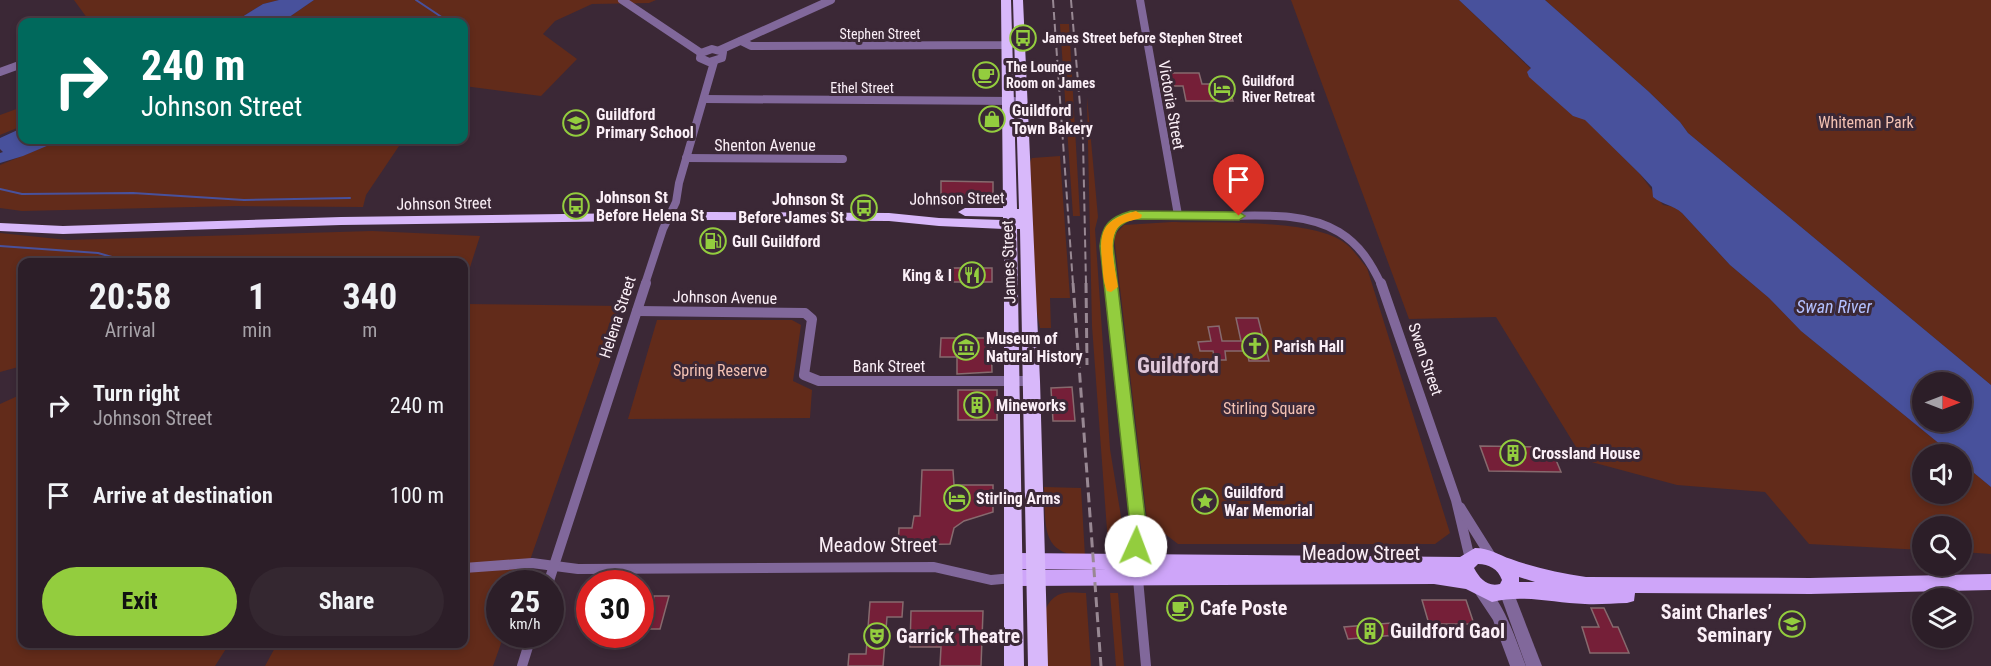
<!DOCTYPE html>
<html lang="en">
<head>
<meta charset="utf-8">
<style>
  :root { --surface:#2c1e28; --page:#342730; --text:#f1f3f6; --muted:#a6a2a8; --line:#483c45; --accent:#93cd3e }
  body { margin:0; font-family:"Roboto Condensed",sans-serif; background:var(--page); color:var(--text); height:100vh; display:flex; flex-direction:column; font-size:22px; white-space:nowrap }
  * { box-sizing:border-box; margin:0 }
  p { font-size:20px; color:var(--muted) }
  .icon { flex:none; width:33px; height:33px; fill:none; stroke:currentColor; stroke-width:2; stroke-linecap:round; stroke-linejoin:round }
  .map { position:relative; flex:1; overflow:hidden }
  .drawer { position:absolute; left:18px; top:258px; width:450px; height:390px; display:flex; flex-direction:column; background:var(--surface); border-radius:12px; box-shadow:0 3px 9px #0003,0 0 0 2px var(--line) }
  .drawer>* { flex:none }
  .guide { position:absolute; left:18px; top:18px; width:450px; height:126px; border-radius:12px; box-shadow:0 3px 9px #0003,0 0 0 2px var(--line); background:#00695c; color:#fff; overflow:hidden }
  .needle { width:39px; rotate:90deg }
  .buttons { position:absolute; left:1912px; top:372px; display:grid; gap:12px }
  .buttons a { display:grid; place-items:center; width:60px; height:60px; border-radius:50%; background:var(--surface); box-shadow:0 3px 9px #0003,0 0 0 2px var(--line); font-size:30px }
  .speed { position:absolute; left:486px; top:570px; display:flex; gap:12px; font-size:30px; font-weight:700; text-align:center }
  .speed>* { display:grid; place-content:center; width:78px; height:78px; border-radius:50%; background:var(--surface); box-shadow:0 3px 9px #0003,0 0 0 2px var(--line); line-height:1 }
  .speed small { font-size:15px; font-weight:400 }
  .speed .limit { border:9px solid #d22; background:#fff; color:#111 }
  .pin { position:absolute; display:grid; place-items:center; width:51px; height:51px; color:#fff; margin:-62px -26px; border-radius:50% 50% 50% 0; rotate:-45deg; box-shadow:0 0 6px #0007 }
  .pin .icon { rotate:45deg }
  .me { position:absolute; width:66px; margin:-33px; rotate:2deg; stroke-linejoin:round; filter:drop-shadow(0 0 4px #0008) }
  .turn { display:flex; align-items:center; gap:21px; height:126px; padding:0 24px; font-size:27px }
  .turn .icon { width:78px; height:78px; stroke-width:2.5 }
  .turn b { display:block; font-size:42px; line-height:51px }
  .eta { display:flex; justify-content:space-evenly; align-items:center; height:102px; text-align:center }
  .eta b { font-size:36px; font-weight:700; line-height:42px }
  .cta { display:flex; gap:12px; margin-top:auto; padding:12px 24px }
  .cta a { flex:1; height:69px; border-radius:36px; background:var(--accent); color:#111; font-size:24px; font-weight:700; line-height:69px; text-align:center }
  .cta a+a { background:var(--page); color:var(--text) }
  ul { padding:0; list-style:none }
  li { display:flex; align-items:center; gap:18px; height:90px; padding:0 24px }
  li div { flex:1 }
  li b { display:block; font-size:22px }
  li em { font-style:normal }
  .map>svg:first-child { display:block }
  .green { fill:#622b1a }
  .water { fill:#48519c; fill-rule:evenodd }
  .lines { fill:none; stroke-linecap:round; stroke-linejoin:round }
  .stream { stroke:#48519c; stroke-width:2 }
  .building { fill:#751f38; stroke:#866a6e; stroke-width:1.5 }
  .minor-far1 { stroke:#81689b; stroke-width:8 }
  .minor { stroke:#81689b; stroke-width:10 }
  .tertiary { fill:#81689b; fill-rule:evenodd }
  .primary { fill:#cea5f9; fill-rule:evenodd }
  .trunk { fill:#d8b8fa; fill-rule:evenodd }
  .rail-far1 { stroke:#988893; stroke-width:2; stroke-dasharray:8 4; stroke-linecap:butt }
  .rail { stroke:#988893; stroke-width:3; stroke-dasharray:10 5; stroke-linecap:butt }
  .route { fill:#93cd3e; stroke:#608528; stroke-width:1.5 }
  .slow { fill:#f59e0b }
  .labels { text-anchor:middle; stroke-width:6; stroke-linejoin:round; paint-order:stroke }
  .far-street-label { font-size:14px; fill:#fbeff7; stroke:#3b2836 }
  .far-poi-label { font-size:14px; font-weight:bold; fill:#fbeff7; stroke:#3b2836; text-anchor:start }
  .street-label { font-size:16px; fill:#fbeff7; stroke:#3b2836 }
  .poi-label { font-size:16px; font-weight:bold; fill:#fbeff7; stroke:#3b2836; text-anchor:start }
  .park-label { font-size:16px; fill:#f4c2b3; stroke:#3b2836 }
  .water-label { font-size:18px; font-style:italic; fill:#b2bffe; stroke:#3b2836 }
  .near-street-label { font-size:20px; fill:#fbeff7; stroke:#3b2836 }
  .near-poi-label { font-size:20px; font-weight:bold; fill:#fbeff7; stroke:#3b2836; text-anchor:start }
  .district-label { font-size:22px; font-weight:bold; fill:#e0c7d9; stroke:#3b2836 }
</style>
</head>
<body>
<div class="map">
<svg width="1991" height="666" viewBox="0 0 1991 666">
  <rect width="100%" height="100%" fill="#3b2836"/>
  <!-- green -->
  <g class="green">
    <polygon points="74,0 279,0 263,4 234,22 90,22"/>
    <polygon points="314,0 656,0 649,3 592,4 555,21 543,34 577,59 541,96 464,86 464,22 282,22"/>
    <polygon points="1291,0 1459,0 1531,69 1573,116 1585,119 1640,174 1663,205 1675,207 1682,213 1730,265 1769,298 1801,331 1952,454 1923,454 1923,494 1962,494 1962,463 1991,487 1991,554 1962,552 1962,526 1923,526 1923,550 1809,544 1765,492 1677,485 1584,460 1496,317 1409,319"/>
    <polygon points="1545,0 1991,0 1991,385 1688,133 1680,122 1648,91"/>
    <polygon points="1060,24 1069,24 1080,216 1073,216"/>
    <polygon points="1087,97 1098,217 1095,229 1110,449 1123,529 1122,553 1109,557 1092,326"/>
    <polygon points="22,107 22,126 0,135 0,115"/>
    <polygon points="61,140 403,140 366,195 363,207 236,206 22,211 0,208 0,165"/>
    <polygon points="1060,156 1070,298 1050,298 1051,328 1040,328 1035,303 1030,162 1032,158"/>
    <path d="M1172 222C1213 223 1309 219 1342 241 1352 247 1360 260 1367 268L1450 533 1435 544H1178L1147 520 1114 236 1124 225Z"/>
    <polygon points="372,231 480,236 464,286 464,262 22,262 22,366 0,372 0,233 68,240"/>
    <polygon points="464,304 619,306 522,583 500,584 500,634 504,635 493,666 265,666 277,644 464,644"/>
    <polygon points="657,320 792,320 801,325 793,381 812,390 810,418 628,419"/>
    <polygon points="22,394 22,644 229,644 215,666 0,666 0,404"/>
    <path d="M1044 487 1081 488 1085 556C1039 555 1046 523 1044 487Z"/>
    <path d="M1086 593 1091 666H1042C1042 646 1036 606 1058 595 1066 591 1077 593 1086 593Z"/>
    <polygon points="1110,593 1118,593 1124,666 1116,666"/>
  </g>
  <!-- water -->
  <g class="water">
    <polygon points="279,0 314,0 282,22 234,22 263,4"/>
    <path d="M1459 0H1545L1648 91 1680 122 1688 133 1991 385V487L1962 463V454H1952L1801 331 1769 298 1730 265 1682 213C1673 205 1663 205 1653 197L1652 187 1640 174 1585 120 1573 116 1529 77 1527 72 1531 68ZM1923 382H1962V422H1923Z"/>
    <polygon points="22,128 22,140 61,140 23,156 0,163 0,153 3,152 0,149 0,138"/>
  </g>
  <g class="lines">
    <!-- stream -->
    <g class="stream">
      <polyline points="416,0 449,22"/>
      <polyline points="0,189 22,194 133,193 244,200 350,198"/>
      <polyline points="0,246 98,253 112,257"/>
      <polyline points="133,258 153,258 172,262"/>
    </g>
  </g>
  <!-- building -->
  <g class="building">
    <polygon points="1167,73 1199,73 1202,84 1228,84 1233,101 1186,101 1183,86 1169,86"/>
    <polygon points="941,181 993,182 993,199 947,202 947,195 941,195"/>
    <rect x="952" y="268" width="40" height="14"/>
    <polygon points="1236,318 1258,318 1269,361 1249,361 1247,351 1225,351 1226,360 1215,360 1213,351 1200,351 1198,342 1211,341 1208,327 1219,326 1222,341 1241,341"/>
    <polygon points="941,338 991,338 992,372 957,374 957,357 940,357"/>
    <polygon points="1072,387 1075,421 1053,421 1051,388"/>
    <rect x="958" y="390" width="39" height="30"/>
    <polygon points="1480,446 1540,447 1545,460 1556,460 1561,472 1489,471"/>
    <polygon points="922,470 953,470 954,485 993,485 993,512 964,521 954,528 950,544 898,545 899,528 912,528 914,516 920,516"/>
    <polygon points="654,596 669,596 660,629 647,629"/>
    <polygon points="1422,600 1466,600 1474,624 1429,624"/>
    <polygon points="870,602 903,602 902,617 887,617 883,666 848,666 849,654 866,654"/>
    <polygon points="1591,608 1604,608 1613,627 1618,627 1629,653 1590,653 1582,627 1599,627"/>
    <polygon points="911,611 983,611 981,666 940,666 941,647 910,647"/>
    <polygon points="1391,623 1396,635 1348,639 1344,627"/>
  </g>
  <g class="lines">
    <!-- minor-far1 -->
    <g class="minor-far1">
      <polyline points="622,0 701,53"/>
      <polyline points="1140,0 1178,215"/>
      <polyline points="741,41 751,46 1007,45 1014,43 1018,37"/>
      <polygon points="712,49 723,52 722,58 709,62 700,58 701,53"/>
      <polyline points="720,50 831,0"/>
      <polyline points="0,72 22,64"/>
      <polyline points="705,99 1014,101"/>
      <polyline points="686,158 843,159"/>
      <polyline points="645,284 663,229 676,202 679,183 714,62"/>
      <path d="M1112 284 1107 238 1112 225 1131 215C1160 215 1189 216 1218 216 1257 216 1305 211 1339 232 1360 245 1371 263 1381 284"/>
    </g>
    <!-- minor -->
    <g class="minor">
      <polyline points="1112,283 1138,525 1136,546 1126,562"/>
      <polyline points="1381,283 1456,500 1470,559"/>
      <polyline points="637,311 805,313 812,319 804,375 819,381 1032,381"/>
      <polyline points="1460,507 1492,558"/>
      <polyline points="1139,527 1150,549 1163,562"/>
      <polyline points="464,568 532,563 578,569 934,567 991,580 1013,578"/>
      <polyline points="1138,579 1146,666"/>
      <polyline points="548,584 646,283"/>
      <polyline points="522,666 532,634"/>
    </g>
    <!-- tertiary -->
    <g class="tertiary">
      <path d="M1480 584C1501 591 1518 646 1526 666H1510L1493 620 1473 590 1475 585Z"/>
      <polygon points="1506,585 1511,586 1513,591 1542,666 1526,666 1499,591 1501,586"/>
    </g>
    <!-- primary -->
    <path class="primary" d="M1475 548C1490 548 1498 555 1511 559 1535 568 1561 573 1586 577L1810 578 1991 574V590L1810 594 1635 593 1634 601 1627 603C1613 603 1599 605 1585 604 1553 603 1523 594 1492 602L1466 589 1434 584 1013 586 1007 584 1004 578 1007 572 1013 570H1108L1013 569 1007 566 1004 561 1007 556 1013 553 1460 557ZM1478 564C1489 564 1498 569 1502 580L1500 584C1487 587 1480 579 1474 568ZM1519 577 1535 582H1519Z"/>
    <!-- trunk -->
    <polygon class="trunk" points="1001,0 1011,0 1017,209 1019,209 1013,0 1023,0 1040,381 1048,666 1028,666 1020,229 1017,229 1024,666 1004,666 1004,229 939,226 889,221 710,220 341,225 63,234 0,231 0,223 63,226 341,217 710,212 889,213 939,218 1003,220 1003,217 965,216 958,212 965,208 1003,208"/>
    <!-- rail-far1 -->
    <g class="rail-far1">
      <polyline points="1053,0 1073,284"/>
      <polyline points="1071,0 1083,140 1086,284"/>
    </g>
    <!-- rail -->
    <g class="rail">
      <polyline points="1073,283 1101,666"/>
      <polyline points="1086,283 1087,365"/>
    </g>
  </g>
  <!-- route -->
  <path class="route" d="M1131 211 1239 212 1245 216 1239 220 1132 219C1118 225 1114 230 1113 246L1146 525 1141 551 1136 553 1130 551 1128 546 1130 525 1100 246C1102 225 1110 217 1131 211Z"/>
  <!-- slow -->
  <path class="slow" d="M1136 211 1142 215 1141 218C1135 220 1127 221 1122 224 1105 234 1116 271 1118 287L1111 292 1107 291C1103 282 1103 272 1102 262 1099 229 1103 220 1136 211Z"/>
  <!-- icons -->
  <defs>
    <g id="bus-ring" transform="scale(1.35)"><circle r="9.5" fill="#3b2836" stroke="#93cd3e" stroke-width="1.5"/><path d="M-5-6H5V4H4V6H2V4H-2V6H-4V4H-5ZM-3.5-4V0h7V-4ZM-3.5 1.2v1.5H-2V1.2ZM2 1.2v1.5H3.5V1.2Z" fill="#93cd3e"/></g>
    <g id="cafe-ring" transform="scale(1.35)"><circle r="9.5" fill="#3b2836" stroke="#93cd3e" stroke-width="1.5"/><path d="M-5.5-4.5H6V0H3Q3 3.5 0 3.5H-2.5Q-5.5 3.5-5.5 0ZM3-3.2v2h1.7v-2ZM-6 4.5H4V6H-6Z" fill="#93cd3e"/></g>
    <g id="hotel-ring" transform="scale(1.35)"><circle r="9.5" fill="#3b2836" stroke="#93cd3e" stroke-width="1.5"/><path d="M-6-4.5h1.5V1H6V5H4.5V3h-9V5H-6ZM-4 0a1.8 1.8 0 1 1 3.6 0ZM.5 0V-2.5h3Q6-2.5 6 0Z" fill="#93cd3e"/></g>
    <g id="shop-ring" transform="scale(1.35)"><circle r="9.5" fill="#3b2836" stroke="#93cd3e" stroke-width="1.5"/><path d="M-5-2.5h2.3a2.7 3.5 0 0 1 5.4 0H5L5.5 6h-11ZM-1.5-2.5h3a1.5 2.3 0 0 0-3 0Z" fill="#93cd3e"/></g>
    <g id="school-ring" transform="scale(1.35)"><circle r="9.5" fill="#3b2836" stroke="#93cd3e" stroke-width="1.5"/><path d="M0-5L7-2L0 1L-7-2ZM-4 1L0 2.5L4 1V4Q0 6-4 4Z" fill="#93cd3e"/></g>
    <g id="fuel-ring" transform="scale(1.35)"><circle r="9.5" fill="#3b2836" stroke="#93cd3e" stroke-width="1.5"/><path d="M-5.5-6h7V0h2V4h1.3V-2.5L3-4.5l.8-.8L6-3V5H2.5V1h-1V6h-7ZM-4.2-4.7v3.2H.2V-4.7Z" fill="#93cd3e"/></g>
    <g id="restaurant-ring" transform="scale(1.35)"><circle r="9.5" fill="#3b2836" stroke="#93cd3e" stroke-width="1.5"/><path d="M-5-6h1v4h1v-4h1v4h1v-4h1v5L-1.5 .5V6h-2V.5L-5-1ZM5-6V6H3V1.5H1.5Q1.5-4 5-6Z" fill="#93cd3e"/></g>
    <g id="church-ring" transform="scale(1.35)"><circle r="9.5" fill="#3b2836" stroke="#93cd3e" stroke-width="1.5"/><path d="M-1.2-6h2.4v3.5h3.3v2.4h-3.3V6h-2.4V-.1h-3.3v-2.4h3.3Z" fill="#93cd3e"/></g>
    <g id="museum-ring" transform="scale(1.35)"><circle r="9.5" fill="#3b2836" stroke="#93cd3e" stroke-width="1.5"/><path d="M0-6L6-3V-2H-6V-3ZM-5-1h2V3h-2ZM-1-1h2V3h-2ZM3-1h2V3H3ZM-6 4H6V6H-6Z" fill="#93cd3e"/></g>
    <g id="building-ring" transform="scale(1.35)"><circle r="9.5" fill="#3b2836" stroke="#93cd3e" stroke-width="1.5"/><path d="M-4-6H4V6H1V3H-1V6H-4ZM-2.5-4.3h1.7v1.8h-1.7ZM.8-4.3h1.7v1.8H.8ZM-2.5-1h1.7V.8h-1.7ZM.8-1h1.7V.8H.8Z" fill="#93cd3e"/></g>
    <g id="sight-ring" transform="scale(1.35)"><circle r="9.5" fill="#3b2836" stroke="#93cd3e" stroke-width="1.5"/><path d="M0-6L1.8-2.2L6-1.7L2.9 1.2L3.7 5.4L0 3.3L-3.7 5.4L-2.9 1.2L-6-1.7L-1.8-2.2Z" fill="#93cd3e"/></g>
    <g id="university-ring" transform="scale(1.35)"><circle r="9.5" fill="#3b2836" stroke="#93cd3e" stroke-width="1.5"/><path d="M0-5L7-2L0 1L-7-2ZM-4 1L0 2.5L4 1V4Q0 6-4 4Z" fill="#93cd3e"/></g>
    <g id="theatre-ring" transform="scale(1.35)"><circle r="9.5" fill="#3b2836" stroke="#93cd3e" stroke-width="1.5"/><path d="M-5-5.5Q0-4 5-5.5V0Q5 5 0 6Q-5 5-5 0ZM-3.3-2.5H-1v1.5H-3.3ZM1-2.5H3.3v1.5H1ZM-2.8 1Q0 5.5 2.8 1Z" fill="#93cd3e"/></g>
  </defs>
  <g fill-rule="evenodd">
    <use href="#bus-ring" x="1023" y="38"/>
    <use href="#cafe-ring" x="986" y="75"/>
    <use href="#hotel-ring" x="1222" y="89"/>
    <use href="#shop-ring" x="992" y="119"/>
    <use href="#school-ring" x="576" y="123"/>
    <use href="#bus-ring" x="576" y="206"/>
    <use href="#bus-ring" x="864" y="208"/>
    <use href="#fuel-ring" x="713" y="241"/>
    <use href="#restaurant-ring" x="972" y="275"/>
    <use href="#church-ring" x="1255" y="346"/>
    <use href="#museum-ring" x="966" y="347"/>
    <use href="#building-ring" x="977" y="405"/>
    <use href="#building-ring" x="1513" y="453"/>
    <use href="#hotel-ring" x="957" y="498"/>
    <use href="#sight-ring" x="1205" y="501"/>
    <use href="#cafe-ring" x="1180" y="608"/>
    <use href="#university-ring" x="1792" y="624"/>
    <use href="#building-ring" x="1370" y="631"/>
    <use href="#theatre-ring" x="877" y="636"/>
  </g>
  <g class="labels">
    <!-- far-street labels -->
    <g class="far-street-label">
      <text x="880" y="39">Stephen Street</text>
      <text x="862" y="93">Ethel Street</text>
    </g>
    <!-- far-poi labels -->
    <g class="far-poi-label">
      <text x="1042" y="43">James Street before Stephen Street</text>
      <text x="1006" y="72">The Lounge<tspan x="1006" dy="16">Room on James</tspan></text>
      <text x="1242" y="86">Guildford<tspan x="1242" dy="16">River Retreat</tspan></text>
    </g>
    <!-- street labels -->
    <g class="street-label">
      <text transform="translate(1172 105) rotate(80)" y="6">Victoria Street</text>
      <text x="765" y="151">Shenton Avenue</text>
      <text transform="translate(957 198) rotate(-1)" y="6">Johnson Street</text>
      <text transform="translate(444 203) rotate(-1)" y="6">Johnson Street</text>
      <text transform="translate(1008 262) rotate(-92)" y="6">James Street</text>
      <text transform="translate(725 297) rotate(1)" y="6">Johnson Avenue</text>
      <text transform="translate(617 317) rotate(-72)" y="6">Helena Street</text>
      <text transform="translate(1426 359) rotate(71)" y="6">Swan Street</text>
      <text x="889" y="372">Bank Street</text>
    </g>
    <!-- poi labels -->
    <g class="poi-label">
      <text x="1012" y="116">Guildford<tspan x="1012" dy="18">Town Bakery</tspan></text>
      <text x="596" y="120">Guildford<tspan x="596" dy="18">Primary School</tspan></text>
      <text x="596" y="203">Johnson St<tspan x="596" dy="18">Before Helena St</tspan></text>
      <text x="844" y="205" text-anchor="end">Johnson St<tspan x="844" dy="18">Before James St</tspan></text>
      <text x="732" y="247">Gull Guildford</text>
      <text x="952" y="281" text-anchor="end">King &amp; I</text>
      <text x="986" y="344">Museum of<tspan x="986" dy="18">Natural History</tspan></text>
      <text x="1274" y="352">Parish Hall</text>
      <text x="996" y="411">Mineworks</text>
      <text x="1532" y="459">Crossland House</text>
      <text x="1224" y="498">Guildford<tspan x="1224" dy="18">War Memorial</tspan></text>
      <text x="976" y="504">Stirling Arms</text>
    </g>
    <!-- park labels -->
    <g class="park-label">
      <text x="1866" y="128">Whiteman Park</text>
      <text x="720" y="376">Spring Reserve</text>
      <text x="1269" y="414">Stirling Square</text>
    </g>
    <!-- water labels -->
    <g class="water-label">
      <text x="1834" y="313">Swan River</text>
    </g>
    <!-- near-street labels -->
    <g class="near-street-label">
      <text x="878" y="552">Meadow Street</text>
      <text x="1361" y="560">Meadow Street</text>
    </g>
    <!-- near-poi labels -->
    <g class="near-poi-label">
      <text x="1200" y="615">Cafe Poste</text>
      <text x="1772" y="619" text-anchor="end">Saint Charles’<tspan x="1772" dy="23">Seminary</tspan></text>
      <text x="1390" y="638">Guildford Gaol</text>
      <text x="896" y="643">Garrick Theatre</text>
    </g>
    <!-- district labels -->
    <g class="district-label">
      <text x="1178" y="373">Guildford</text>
    </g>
  </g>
</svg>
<div class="buttons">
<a><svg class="needle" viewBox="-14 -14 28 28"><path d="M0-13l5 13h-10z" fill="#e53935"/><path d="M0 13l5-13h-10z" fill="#a6a2a8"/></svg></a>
<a><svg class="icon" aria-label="sound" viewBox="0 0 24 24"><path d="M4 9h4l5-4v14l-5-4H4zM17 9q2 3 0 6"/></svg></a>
<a><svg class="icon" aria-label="search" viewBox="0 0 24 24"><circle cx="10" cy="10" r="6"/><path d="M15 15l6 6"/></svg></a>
<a><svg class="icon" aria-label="layers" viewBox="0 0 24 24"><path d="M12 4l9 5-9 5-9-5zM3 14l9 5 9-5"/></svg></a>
</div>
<div class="speed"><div>25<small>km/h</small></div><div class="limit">30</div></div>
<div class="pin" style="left:1239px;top:216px;background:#d93025"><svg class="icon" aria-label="arrive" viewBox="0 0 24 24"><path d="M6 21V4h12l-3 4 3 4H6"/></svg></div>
<svg class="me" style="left:1136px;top:546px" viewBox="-20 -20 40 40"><circle r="19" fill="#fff"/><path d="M0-13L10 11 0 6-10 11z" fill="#93cd3e"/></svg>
<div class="guide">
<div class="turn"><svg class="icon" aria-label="right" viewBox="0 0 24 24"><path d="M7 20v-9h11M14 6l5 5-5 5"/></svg><div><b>240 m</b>Johnson Street</div></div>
</div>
<section class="drawer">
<div class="eta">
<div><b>20:58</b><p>Arrival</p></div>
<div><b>1</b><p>min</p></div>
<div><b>340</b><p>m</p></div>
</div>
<ul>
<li><svg class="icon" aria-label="right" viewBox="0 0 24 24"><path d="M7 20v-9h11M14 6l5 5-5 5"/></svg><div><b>Turn right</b><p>Johnson Street</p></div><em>240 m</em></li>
<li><svg class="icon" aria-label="arrive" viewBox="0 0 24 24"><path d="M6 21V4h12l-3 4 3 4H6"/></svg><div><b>Arrive at destination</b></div><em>100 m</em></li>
</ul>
<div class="cta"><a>Exit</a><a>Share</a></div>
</section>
</div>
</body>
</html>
